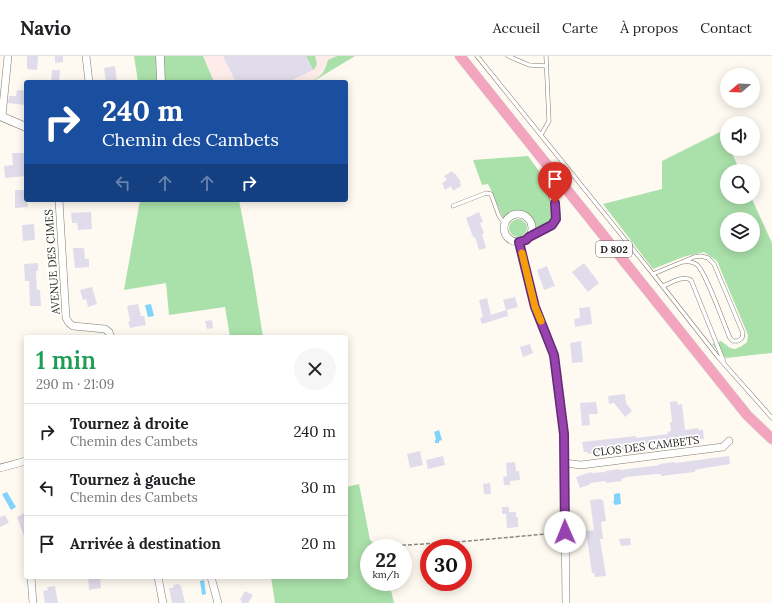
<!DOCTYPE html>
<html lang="fr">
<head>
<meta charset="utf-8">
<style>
  :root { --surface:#fff; --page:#f6f6f6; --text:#202124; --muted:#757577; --line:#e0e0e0 }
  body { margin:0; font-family:Lora,serif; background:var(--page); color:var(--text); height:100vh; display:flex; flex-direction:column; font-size:15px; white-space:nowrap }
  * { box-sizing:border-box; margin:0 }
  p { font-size:13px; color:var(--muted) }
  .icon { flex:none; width:22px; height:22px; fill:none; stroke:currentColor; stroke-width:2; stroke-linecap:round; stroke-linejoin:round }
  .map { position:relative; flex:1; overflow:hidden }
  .details { position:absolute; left:24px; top:279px; width:324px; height:244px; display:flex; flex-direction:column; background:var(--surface); border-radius:4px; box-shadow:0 2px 10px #0003 }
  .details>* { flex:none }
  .hud { position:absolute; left:24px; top:24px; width:324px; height:122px; border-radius:4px; box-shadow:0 2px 10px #0003; background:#1a4fa0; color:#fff; overflow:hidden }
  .needle { width:26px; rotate:251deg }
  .controls { position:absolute; left:720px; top:12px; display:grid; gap:8px }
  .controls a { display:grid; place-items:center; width:40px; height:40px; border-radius:50%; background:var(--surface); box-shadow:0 2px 10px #0003; font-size:20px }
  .speed { position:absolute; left:360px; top:483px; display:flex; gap:8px; font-size:20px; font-weight:700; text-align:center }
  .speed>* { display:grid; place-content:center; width:52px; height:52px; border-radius:50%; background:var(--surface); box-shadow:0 2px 10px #0003; line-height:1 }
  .speed small { font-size:10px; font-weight:400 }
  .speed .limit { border:6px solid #d22; background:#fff; color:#111 }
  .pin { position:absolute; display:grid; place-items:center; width:34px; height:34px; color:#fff; margin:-41px -17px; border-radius:50% 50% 50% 0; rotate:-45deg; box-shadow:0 0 4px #0007 }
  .pin .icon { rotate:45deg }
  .me { position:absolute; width:44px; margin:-22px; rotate:359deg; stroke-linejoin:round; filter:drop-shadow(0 0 3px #0008) }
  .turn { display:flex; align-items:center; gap:14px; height:84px; padding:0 12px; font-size:18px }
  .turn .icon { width:52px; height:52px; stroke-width:2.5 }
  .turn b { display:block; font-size:28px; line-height:34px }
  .lanes { display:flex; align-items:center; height:38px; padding:0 12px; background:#0003; justify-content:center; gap:20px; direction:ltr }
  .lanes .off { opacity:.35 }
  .round { display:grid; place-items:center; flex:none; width:42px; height:42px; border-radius:21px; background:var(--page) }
  .headline { display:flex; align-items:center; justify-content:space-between; height:68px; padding:0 12px }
  h1 { font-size:24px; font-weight:600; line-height:30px; color:#1e9e55 }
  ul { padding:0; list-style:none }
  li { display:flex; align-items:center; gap:12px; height:56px; padding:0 12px; border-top:1px solid var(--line) }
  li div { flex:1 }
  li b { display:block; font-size:15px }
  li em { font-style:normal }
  header { display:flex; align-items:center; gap:24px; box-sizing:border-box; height:56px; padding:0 20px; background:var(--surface); border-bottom:1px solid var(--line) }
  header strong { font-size:19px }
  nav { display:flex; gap:22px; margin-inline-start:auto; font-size:14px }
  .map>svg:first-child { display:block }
  .commercial { fill:#fdecea }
  .green { fill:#aae0a9; fill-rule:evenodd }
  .water { fill:#82d3fb }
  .building { fill:#e1dceb }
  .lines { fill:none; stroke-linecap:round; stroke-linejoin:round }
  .service-casing { stroke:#817a6d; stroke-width:4.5 }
  .minor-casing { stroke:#817a6d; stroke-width:8 }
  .tertiary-casing { stroke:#817a6d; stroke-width:9 }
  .primary-casing { stroke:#d7d6d5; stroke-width:11 }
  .path { stroke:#8a877f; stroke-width:1.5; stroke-dasharray:4 2; stroke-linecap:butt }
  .service { stroke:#fff; stroke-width:3.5 }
  .minor { stroke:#fff; stroke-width:7 }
  .tertiary { stroke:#fff; stroke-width:8 }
  .primary { stroke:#f3a4be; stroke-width:10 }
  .route-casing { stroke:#632b72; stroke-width:10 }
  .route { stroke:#9842b0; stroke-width:7 }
  .slow { stroke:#f59e0b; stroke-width:7 }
  .labels { text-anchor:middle; stroke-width:3.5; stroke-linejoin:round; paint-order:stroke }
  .shield { fill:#fff; stroke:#63625d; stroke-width:1 }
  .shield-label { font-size:10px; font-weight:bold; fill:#201e18 }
  .street-label { font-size:11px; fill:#201e18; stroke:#fff }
</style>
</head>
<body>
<header>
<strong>Navio</strong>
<nav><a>Accueil</a><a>Carte</a><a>À propos</a><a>Contact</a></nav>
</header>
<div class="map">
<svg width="772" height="547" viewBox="0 0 772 547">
  <rect width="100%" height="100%" fill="#fffaf1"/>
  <!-- commercial -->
  <polygon class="commercial" points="203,0 355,0 312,26 214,26"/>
  <!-- green -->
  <g class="green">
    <polygon points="134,0 203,0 214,26 138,26"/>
    <path d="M306 0H315C317 6 318 10 313 14Z"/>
    <path d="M337 0H355L312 26H310C322 20 324 18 328 4Z"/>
    <path d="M722 75 727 87V93H730L740 115H727V141H751L772 187V297L726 302 712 288 721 285 730 292 735 293 742 290 747 286 748 279 717 205 704 196 683 201 653 213 603 148 662 133V105ZM727 163H753V189H727Z"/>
    <path d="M528 100 555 137 551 138 554 155 551 168 535 175C534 165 527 151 514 156 509 158 508 161 503 162L492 136 488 128 482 129 473 104Z"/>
    <polygon points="140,144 239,144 252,212 263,281 230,281 225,251 169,259 166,227 124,234"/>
    <circle cx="518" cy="172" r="9"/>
    <polygon points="359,428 370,484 380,492 369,492 369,526 389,526 394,547 275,547 271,521 346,521 346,431"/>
  </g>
  <!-- water -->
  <g class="water">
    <polygon points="151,248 154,260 148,261 145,249"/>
    <polygon points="439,374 442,384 439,385 439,387 435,387 435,384 436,383 434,376"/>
    <polygon points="7,436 16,451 11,454 2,438"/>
    <polygon points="620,437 621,448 615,449 613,446 614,445 614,438"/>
    <polygon points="204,524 206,538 202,539 200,525"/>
  </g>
  <!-- building -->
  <g class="building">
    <polygon points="27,0 38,0 37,14 27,13"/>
    <polygon points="55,0 63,0 63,6 55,7"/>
    <polygon points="223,0 306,0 313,14 288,26 236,26"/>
    <polygon points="115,10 117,26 106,26 104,12"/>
    <polygon points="52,14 60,14 59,26 51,26"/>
    <polygon points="17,34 26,35 25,49 8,47 9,40 16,40"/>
    <polygon points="12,97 24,97 25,120 5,122 4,110 13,109"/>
    <polygon points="452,115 454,118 455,117 461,126 460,127 461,130 453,135 451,130 445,134 442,127 447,124 444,120"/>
    <polygon points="15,134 26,134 26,144 27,144 28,151 15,152"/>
    <polygon points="91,156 92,173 78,174 77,167 72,167 71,157"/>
    <polygon points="479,156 483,166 480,167 484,177 482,178 486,192 479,194 475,181 473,181 466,162"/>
    <polygon points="34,168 35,184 23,185 22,169"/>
    <polygon points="73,192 84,192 85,203 89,203 89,211 75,212"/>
    <polygon points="38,207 38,215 36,215 37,234 40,234 41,250 30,250 29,225 25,225 24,208"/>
    <polygon points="584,207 599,227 588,236 572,216"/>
    <polygon points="547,210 555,230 544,234 537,214"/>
    <polygon points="92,231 97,248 88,251 86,243 83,244 80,234"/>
    <polygon points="515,241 518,251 507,254 508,260 482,268 480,262 483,261 479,244 487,242 491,259 506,254 503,244"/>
    <polygon points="138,248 141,260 144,260 146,269 130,272 128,266 130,265 127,250"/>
    <polygon points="590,251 592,268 575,271 574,263 580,262 579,252"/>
    <polygon points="212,264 213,272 207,273 205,265"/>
    <polygon points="581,285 583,306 572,307 570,287"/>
    <polygon points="530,288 533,297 523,301 520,291"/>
    <polygon points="625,338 626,347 632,355 625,361 614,347 609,348 608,340"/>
    <polygon points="677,345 678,349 682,348 685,374 698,372 699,374 703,374 704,383 700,383 700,384 673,388 672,386 634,390 634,392 618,394 618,392 603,394 604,396 588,398 587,396 584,396 582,386 636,380 636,382 644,381 645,381 668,378 667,376 671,375 670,366 672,366 670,346"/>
    <polygon points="596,346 598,358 589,358 590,369 582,370 580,347"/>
    <polygon points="420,395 423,409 410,412 407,398"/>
    <polygon points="443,400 445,409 428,413 426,404"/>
    <polygon points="729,400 730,408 699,413 695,414 695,416 661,420 661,418 657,418 625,421 625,422 621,423 622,425 606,427 606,425 590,427 591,428 580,432 576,421 591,416 592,417 605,416 605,415 620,413 620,414 660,409 659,408 675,406 675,407"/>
    <polygon points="515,406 516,415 519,415 520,424 510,425 510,429 504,429 503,421 507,420 506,407"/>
    <polygon points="490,427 491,438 484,438 483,428"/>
    <polygon points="601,443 601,444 603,444 606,465 601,466 603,483 600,483 606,520 595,521 594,517 592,517 586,475 594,474 590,444"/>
    <polygon points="502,451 509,451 509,456 516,456 516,461 518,461 518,471 507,472 506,458 502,458"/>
    <polygon points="26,456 26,483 25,483 17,461"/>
    <polygon points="5,459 9,467 0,471 0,461"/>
    <polygon points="630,482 631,489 621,490 619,483"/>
    <polygon points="88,521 100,521 101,532 89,534"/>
    <polygon points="178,528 181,530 185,547 172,547 169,532 173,532 174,529"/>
    <polygon points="55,530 58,547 45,547 43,535 48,534 47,531"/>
    <polygon points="245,535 253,539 248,547 241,547 242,545 240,544"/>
  </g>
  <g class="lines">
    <!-- service casing -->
    <g class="service-casing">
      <g id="service">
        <polyline points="477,0 653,218 718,301 772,362"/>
        <polyline points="508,0 529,9 546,10"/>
        <polyline points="541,79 549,65 546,0"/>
        <polyline points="453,150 486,137 491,138 499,160 505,168"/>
        <path d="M653 218 694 201 701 200 708 202 714 208 743 277 742 282 738 285H733L730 282C724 269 705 213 696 208 692 206 687 205 683 206"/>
        <path d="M663 230C671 227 682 219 691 224L724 306"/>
      </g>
    </g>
    <!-- minor casing -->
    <g class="minor-casing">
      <g id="minor">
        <polyline points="86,0 89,26"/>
        <polyline points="2,60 8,0"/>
        <polyline points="59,144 66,262 69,267 73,270 105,273 109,276 111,281"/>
        <circle cx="518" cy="172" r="14"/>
        <path d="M529 181C535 178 548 173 552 169 560 162 555 147 552 139"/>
        <polyline points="519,186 535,251 554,299 564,378 566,547"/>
        <polyline points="564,407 581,409 723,391 729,385"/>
        <polyline points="0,412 26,405"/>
        <polyline points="31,521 33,547"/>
        <polyline points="158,521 163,547"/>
        <polyline points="211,521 218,547"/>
      </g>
    </g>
    <!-- tertiary casing -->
    <g class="tertiary-casing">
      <g id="tertiary">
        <polyline points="160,0 161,26"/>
        <polyline points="0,60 26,71"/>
      </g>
    </g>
    <!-- primary casing -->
    <g class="primary-casing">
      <polyline id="primary" points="460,0 747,359 772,383"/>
    </g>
    <!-- path -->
    <polyline class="path" points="390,490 457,486 557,477"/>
    <!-- service -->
    <use href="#service" class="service"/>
    <!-- minor -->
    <use href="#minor" class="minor"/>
    <!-- tertiary -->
    <use href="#tertiary" class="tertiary"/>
    <!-- primary -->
    <use href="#primary" class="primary"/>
  </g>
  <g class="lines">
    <!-- route casing -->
    <g class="route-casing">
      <polyline id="route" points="555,147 556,163 552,169 529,181 526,184 519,186 535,251 554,299 564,378 565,476"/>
    </g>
    <!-- route -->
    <use href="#route" class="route"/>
    <!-- slow -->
    <polyline class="slow" points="522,197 535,251 541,265"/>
  </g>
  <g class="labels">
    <!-- shield labels -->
    <rect class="shield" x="596" y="185" width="36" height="16" rx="3"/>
    <g class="shield-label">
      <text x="614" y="197">D 802</text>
    </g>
    <!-- street labels -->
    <g class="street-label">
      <text transform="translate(52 206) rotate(-94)" y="4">AVENUE DES CIMES</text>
      <text transform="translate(646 390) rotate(-7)" y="4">CLOS DES CAMBETS</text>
    </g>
  </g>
</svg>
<div class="controls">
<a><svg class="needle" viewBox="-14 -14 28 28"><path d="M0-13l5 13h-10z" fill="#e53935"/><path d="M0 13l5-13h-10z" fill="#757577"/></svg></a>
<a><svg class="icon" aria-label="sound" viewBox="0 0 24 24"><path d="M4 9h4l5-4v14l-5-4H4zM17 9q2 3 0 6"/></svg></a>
<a><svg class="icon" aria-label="search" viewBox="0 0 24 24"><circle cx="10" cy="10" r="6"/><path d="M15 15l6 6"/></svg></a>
<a><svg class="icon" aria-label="layers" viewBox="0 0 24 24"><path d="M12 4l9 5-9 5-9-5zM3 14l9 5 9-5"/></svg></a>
</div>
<div class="speed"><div>22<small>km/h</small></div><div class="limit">30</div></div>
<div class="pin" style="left:555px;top:147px;background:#d93025"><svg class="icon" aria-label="arrive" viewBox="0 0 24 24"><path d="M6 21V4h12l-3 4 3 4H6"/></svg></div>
<svg class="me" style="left:565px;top:476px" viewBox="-20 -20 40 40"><circle r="19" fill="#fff"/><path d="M0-13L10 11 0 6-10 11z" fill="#9842b0"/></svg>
<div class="hud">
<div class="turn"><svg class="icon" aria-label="right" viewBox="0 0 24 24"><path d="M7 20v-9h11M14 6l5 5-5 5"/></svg><div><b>240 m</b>Chemin des Cambets</div></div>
<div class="lanes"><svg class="icon off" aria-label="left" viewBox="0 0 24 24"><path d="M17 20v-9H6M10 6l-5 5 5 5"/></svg><svg class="icon off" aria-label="ahead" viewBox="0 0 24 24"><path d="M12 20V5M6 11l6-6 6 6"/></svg><svg class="icon off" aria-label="ahead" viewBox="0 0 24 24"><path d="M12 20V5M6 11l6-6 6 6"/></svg><svg class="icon" aria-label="right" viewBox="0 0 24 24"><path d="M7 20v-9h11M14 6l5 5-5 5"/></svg></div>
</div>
<section class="details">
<div class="headline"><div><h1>1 min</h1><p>290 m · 21:09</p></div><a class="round"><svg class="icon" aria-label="close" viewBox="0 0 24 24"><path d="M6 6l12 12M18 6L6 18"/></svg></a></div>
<ul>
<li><svg class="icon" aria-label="right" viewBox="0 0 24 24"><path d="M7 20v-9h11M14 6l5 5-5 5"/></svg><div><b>Tournez à droite</b><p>Chemin des Cambets</p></div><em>240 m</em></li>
<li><svg class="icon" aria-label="left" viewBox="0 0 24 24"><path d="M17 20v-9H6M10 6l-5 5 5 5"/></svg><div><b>Tournez à gauche</b><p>Chemin des Cambets</p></div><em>30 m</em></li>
<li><svg class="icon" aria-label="arrive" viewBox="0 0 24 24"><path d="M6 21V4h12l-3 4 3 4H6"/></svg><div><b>Arrivée à destination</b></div><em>20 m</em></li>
</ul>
</section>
</div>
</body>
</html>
